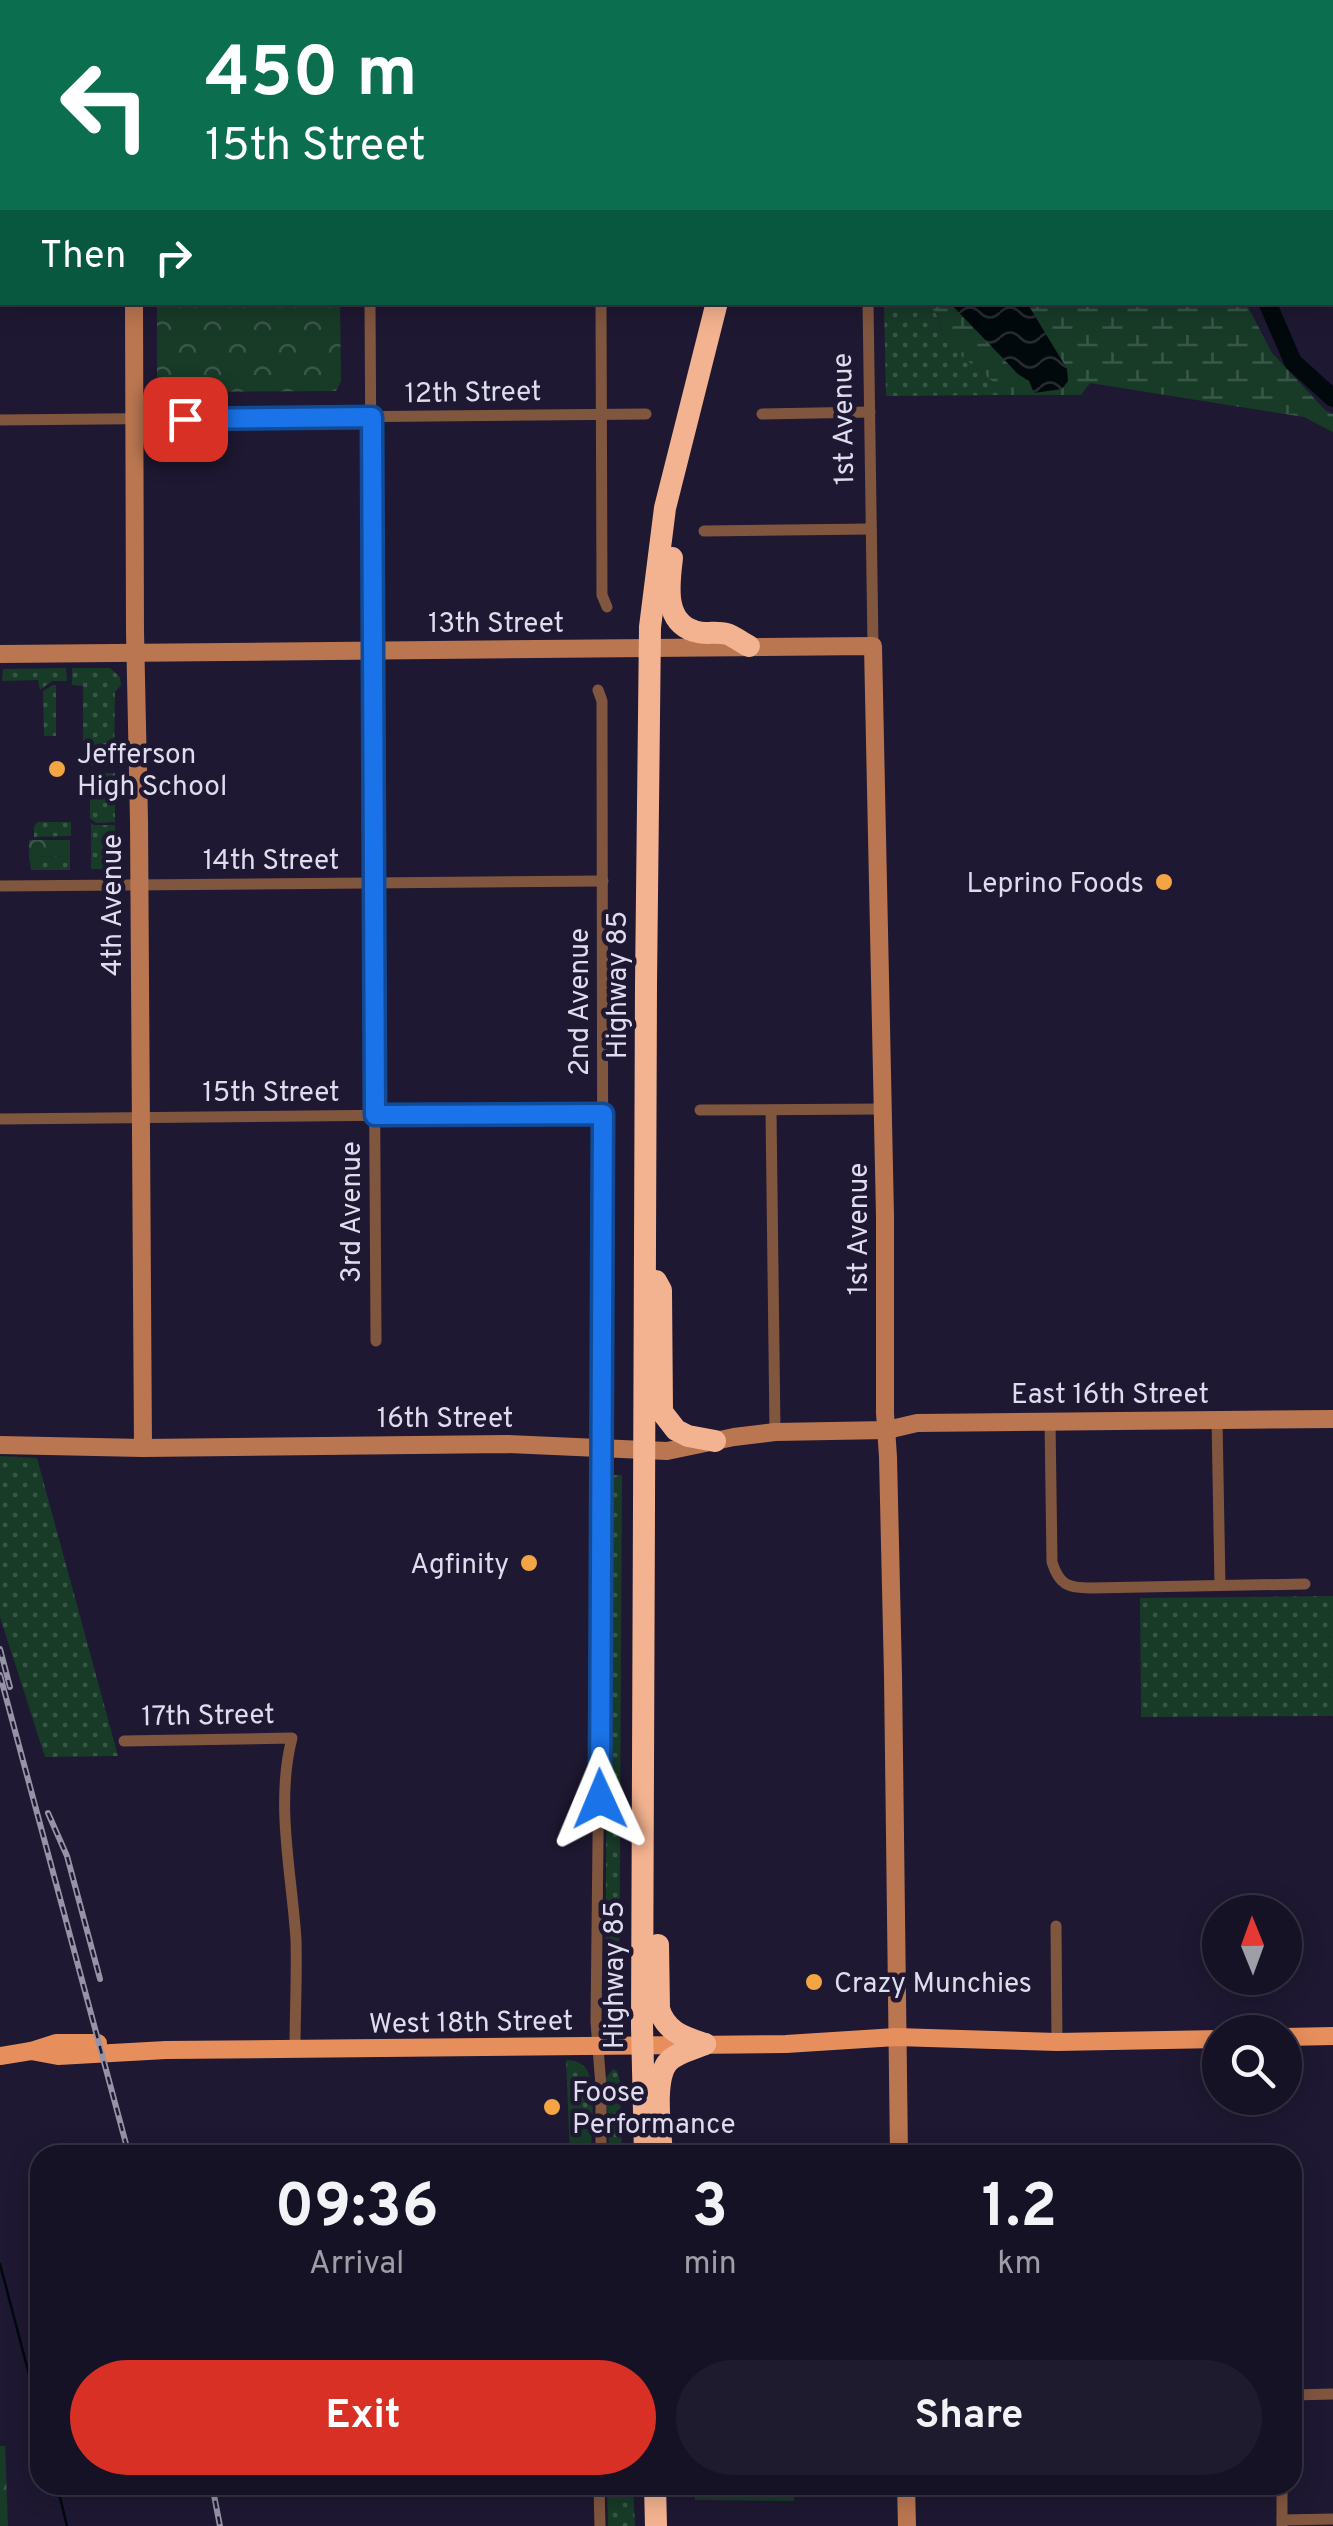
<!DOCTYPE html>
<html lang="en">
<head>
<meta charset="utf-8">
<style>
  :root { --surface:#161226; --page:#1f1b2e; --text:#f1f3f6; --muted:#9e9ea7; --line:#353243; --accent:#d93025 }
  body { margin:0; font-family:Overpass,sans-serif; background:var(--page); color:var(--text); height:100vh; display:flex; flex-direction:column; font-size:38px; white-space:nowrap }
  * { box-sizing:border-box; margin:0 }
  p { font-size:32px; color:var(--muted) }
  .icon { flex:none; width:55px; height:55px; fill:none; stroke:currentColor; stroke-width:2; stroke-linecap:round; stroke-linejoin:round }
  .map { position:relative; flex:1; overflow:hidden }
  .panel { position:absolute; left:30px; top:2145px; width:1272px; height:350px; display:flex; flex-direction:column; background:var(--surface); border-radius:30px; box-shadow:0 5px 25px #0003,0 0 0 2px var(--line) }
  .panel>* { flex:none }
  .guide { position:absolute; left:0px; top:0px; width:1335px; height:305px; box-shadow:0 5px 25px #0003,0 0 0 2px var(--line); background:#0b6e4f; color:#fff; overflow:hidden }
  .needle { width:65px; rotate:359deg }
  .buttons { position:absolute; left:1202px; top:1895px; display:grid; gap:20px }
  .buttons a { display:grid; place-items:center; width:100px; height:100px; border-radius:50%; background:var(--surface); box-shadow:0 5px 25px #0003,0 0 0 2px var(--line); font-size:50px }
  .pin { position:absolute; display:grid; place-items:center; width:85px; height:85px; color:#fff; margin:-42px; border-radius:20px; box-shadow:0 5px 15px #0006 }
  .me { position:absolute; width:110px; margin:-55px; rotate:359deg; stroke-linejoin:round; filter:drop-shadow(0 0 8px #0008) }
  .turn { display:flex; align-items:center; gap:35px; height:210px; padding:0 40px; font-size:45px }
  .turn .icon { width:130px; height:130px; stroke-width:2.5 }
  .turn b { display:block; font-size:70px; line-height:85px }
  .then { display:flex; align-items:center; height:95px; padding:0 40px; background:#0003; gap:20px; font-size:38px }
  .eta { display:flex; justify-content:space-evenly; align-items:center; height:170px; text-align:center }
  .eta b { font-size:60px; font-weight:700; line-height:70px }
  .cta { display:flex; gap:20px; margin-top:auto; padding:20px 40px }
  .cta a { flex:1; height:115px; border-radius:60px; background:var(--accent); color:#fff; font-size:40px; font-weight:700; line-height:115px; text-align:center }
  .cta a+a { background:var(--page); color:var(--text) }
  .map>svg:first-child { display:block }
  .grass { fill:url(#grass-dots) }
  .forest { fill:url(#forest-crowns) }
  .wetland { fill:url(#wetland-marsh) }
  .water { fill:url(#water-waves) }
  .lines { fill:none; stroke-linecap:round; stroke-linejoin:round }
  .stream { stroke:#02090c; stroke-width:2.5 }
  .river { stroke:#02090c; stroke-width:18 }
  .street { stroke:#81563f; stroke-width:11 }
  .secondary { stroke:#ba7650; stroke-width:18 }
  .primary { stroke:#e78f5c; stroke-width:18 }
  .highway { stroke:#f4b390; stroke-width:22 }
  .rail-casing { stroke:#9693a7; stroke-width:6 }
  .rail { stroke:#1e1832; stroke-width:2.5; stroke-dasharray:8; stroke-linecap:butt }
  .route-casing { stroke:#114b97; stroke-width:25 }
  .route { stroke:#1a73e8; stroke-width:18 }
  .poi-dot { fill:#f2a542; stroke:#1e1832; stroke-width:4 }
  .labels { text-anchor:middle; stroke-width:9; stroke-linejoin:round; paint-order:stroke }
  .street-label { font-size:28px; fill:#dedced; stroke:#1e1832 }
  .poi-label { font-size:28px; fill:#dedced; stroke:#1e1832; text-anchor:start }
</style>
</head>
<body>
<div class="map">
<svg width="1333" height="2526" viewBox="0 0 1333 2526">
  <defs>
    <pattern id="grass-dots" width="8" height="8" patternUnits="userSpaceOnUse" patternTransform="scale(2.5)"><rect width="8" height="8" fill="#183b28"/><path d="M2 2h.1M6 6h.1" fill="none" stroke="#395748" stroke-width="1.8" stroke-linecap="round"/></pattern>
    <pattern id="forest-crowns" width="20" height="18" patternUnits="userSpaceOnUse" patternTransform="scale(2.5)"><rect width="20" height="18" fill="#183b28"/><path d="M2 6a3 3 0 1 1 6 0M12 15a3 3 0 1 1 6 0" fill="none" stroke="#395748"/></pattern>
    <pattern id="wetland-marsh" width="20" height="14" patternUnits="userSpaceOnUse" patternTransform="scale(2.5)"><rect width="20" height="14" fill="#183b28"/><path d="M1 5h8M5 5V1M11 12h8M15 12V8" fill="none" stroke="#395748"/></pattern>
    <pattern id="water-waves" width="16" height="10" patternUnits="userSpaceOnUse" patternTransform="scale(2.5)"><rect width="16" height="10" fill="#02090c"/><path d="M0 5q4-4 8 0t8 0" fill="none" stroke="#262c30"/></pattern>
  </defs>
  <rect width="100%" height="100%" fill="#1e1832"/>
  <!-- grass -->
  <g class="grass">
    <polygon points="884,303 927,303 936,313 947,344 1009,395 886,396"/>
    <polygon points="66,668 67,681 52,681 40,690 38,680 2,681 3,669"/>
    <polygon points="72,668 110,668 120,677 121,685 115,692 114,766 90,765 89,759 83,759 83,686 72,685"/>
    <polygon points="53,685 56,685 56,736 44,736 43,691"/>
    <polygon points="95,773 115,773 115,822 96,823 90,818 90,796 94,793"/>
    <polygon points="38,822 71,822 71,836 34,837 34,826"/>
    <polygon points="91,823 94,825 115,825 116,856 122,854 122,866 119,869 91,869"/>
    <polygon points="70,856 70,870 31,870 29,857"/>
    <polygon points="0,1456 37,1458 118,1756 45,1757 0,1617"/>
    <polygon points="609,1475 622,1475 619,2018 613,2020 608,2018 605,2006"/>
    <polygon points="1333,1596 1333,1716 1141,1717 1140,1598"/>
    <path d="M566 2060C575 2060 581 2062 587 2070 595 2083 593 2137 590 2152L585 2155H570Z"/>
    <polygon points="613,2069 617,2071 620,2081 622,2155 609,2155 606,2078"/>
    <polygon points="607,2485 633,2485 635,2526 608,2526"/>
    <polygon points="695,2485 795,2485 794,2501 695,2500"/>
  </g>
  <!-- forest -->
  <g class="forest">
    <polygon points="157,303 340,303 341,381 336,391 167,392 157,385"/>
    <polygon points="29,840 70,840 70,856 29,857"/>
    <polygon points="0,2446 5,2446 8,2526 0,2526"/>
  </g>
  <!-- wetland -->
  <polygon class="wetland" points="927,303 950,303 1018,374 1029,381 1067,369 1027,303 1246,303 1272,353 1326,411 1333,414 1333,432 1304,417 1090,383 1081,395 1009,395 947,344 936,313"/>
  <!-- water -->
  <polygon class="water" points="950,303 1027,303 1067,369 1068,381 1062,389 1034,393 1029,381 1018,374"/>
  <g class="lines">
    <!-- stream -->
    <g class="stream">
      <polyline points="0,2264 40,2416"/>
      <polyline points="57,2485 67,2526"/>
    </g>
    <!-- river -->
    <g class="river">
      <polyline points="1098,0 1100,2"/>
      <polyline points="1267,302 1293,362 1333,398"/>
    </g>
    <!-- street -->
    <g class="street">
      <polyline points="365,0 365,2"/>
      <polyline points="598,0 598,2"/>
      <polyline points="0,187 2,187"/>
      <polyline points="370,302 376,1341"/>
      <polyline points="601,302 602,595 607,607"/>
      <polyline points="868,302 873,646"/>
      <polyline points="762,414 870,412"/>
      <polyline points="0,420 646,414"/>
      <polyline points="704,531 871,529"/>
      <polyline points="598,690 602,701 603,1383 596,2022 601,2086 601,2155"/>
      <polyline points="0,886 603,881"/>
      <polyline points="700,1110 883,1109"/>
      <polyline points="771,1110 775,1432"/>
      <polyline points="0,1119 603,1113"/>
      <path d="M1050 1420 1052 1562C1059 1585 1068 1588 1091 1588L1305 1584"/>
      <polyline points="1217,1420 1220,1585"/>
      <path d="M124 1741 292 1738C275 1804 292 1874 296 1940 297 1977 295 2013 295 2050"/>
      <polyline points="1056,1926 1057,2042"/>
      <polyline points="1292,2395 1333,2394"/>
      <polyline points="599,2485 600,2526"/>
      <polyline points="1282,2485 1282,2526"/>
      <polyline points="1282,2520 1333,2519"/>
    </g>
    <!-- secondary -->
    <g class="secondary">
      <polyline points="132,0 132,2"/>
      <polyline points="134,302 135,631 139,820 143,1448"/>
      <polyline points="0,654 873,646 885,1216 885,1413 888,1457 893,1675 899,2155"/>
      <polyline points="0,1445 143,1448 507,1444 667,1451 734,1437 775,1432 887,1430 917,1423 1333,1419"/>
      <polyline points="906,2485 907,2526"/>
    </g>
    <!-- primary -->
    <g class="primary">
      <polyline points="1285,2037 1333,2036"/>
      <polyline points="31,2051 58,2056 166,2050 786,2044 896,2037 1057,2042 1220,2039"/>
      <polyline points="0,2056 31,2051 56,2043 98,2043"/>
    </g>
    <!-- highway -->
    <g class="highway">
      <polyline points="760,0 761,2"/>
      <path d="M672 558C669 583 663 621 694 631 705 635 716 631 727 634 734 636 742 643 749 646"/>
      <polyline points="656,1281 661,1290 662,1412 676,1430 688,1436 715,1441"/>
      <path d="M658 1945 659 2009C666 2032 684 2037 705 2044"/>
      <polyline points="645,2155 642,2026 646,984 650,627 665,508 717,302"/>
      <path d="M662 2155C661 2132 652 2078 669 2061 678 2052 694 2049 705 2044"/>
      <polyline points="655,2485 656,2526"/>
    </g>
    <!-- rail casing -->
    <g class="rail-casing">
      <g id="rail">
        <polyline points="0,1649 10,1687"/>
        <polyline points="0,1675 129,2155"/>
        <polyline points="48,1813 67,1856 100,1979"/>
        <polyline points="212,2485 220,2526"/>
      </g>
    </g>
    <!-- rail -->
    <use href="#rail" class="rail"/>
  </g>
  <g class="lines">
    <!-- route casing -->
    <g class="route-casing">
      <polyline id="route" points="185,419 372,417 375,1115 603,1114 600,1799"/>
    </g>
    <!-- route -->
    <use href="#route" class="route"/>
  </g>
  <!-- markers -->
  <g class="poi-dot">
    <circle cx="57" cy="769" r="10"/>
    <circle cx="1164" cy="882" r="10"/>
    <circle cx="529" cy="1563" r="10"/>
    <circle cx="814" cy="1982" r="10"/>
    <circle cx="552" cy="2107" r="10"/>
  </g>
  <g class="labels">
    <!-- street labels -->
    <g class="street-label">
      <text transform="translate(473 391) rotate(-1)" y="10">12th Street</text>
      <text transform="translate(842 419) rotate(-91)" y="10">1st Avenue</text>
      <text x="496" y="632">13th Street</text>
      <text x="271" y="869">14th Street</text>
      <text transform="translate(111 905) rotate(-90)" y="10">4th Avenue</text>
      <text transform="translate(616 985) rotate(-90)" y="10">Highway 85</text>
      <text transform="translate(578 1002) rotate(-90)" y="10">2nd Avenue</text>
      <text x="271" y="1101">15th Street</text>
      <text transform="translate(350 1212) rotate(-90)" y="10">3rd Avenue</text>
      <text transform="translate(857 1229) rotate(-90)" y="10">1st Avenue</text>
      <text x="1110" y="1403">East 16th Street</text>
      <text x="445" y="1427">16th Street</text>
      <text transform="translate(208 1714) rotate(-1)" y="10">17th Street</text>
      <text transform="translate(613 1975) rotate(-90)" y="10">Highway 85</text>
      <text transform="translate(471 2021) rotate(-1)" y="10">West 18th Street</text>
    </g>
    <!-- poi labels -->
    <g class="poi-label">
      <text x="77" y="763">Jefferson<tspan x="77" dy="32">High School</tspan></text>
      <text x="1144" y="892" text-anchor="end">Leprino Foods</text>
      <text x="509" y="1573" text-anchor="end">Agfinity</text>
      <text x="834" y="1992">Crazy Munchies</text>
      <text x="572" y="2101">Foose<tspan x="572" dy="32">Performance</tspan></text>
    </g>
  </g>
</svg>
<div class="buttons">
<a><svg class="needle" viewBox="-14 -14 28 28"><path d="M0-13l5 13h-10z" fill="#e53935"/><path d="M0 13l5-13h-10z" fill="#9e9ea7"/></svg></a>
<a><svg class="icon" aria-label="search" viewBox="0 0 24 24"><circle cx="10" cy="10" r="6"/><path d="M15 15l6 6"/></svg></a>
</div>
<div class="pin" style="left:185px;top:419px;background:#d93025"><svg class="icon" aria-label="arrive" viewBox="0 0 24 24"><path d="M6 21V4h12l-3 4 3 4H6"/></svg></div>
<svg class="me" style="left:600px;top:1799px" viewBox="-20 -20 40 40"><path d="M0-17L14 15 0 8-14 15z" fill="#1a73e8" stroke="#fff" stroke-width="4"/></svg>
<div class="guide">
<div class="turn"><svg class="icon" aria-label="left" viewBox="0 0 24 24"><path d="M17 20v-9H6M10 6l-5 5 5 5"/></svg><div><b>450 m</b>15th Street</div></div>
<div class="then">Then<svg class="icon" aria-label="right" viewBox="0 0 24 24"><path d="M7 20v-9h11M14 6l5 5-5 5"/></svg></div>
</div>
<section class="panel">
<div class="eta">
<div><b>09:36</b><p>Arrival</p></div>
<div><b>3</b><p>min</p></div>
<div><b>1.2</b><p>km</p></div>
</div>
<div class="cta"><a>Exit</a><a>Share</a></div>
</section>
</div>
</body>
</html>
